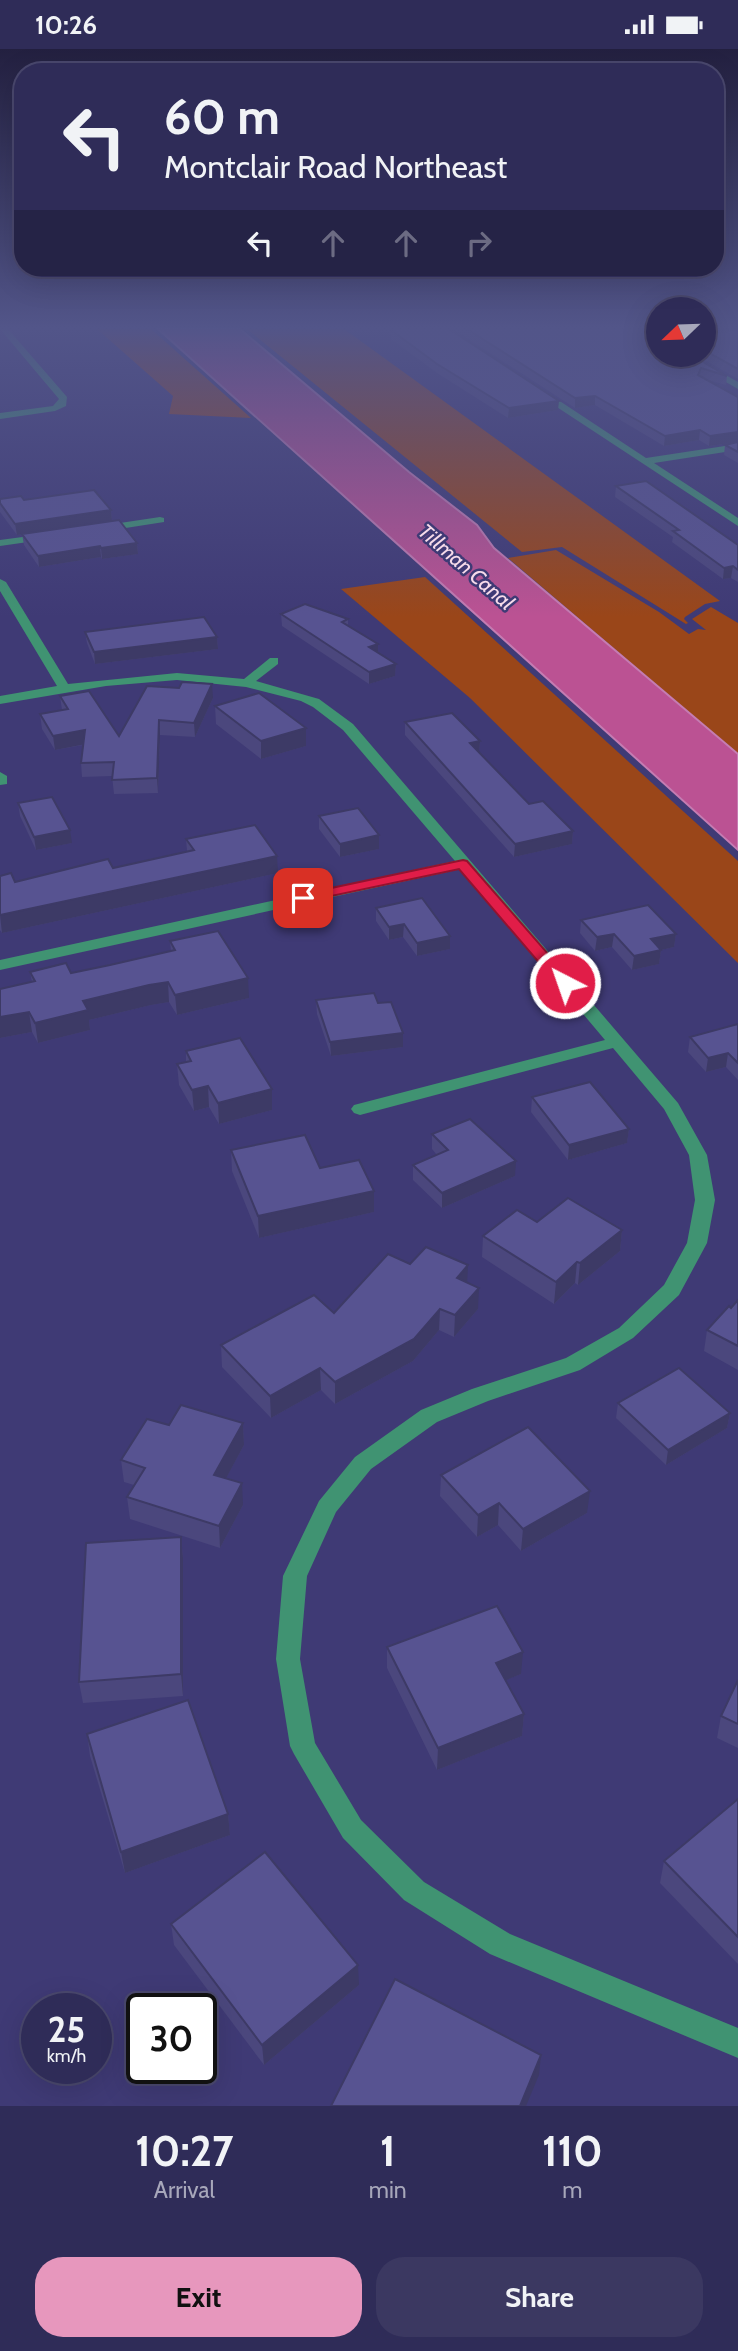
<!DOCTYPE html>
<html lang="en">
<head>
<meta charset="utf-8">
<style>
  :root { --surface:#2f2c58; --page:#3b3861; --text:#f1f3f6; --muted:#a7a7ba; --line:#4a486e; --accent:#e797bd }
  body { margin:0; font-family:Cabin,sans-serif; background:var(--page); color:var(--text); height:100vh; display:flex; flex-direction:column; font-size:26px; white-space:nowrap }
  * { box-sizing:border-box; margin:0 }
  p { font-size:23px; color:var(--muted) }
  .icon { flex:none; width:38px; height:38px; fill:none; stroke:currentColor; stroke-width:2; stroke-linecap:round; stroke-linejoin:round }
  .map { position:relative; height:2057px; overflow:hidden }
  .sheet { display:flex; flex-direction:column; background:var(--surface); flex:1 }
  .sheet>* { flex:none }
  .guide { position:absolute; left:14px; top:14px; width:710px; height:214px; border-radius:28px; box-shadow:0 7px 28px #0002,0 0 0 2px var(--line); background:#2f2c58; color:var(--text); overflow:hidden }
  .needle { width:46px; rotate:247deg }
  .tools { position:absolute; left:646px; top:248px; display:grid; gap:14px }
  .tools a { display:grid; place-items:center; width:70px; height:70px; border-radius:50%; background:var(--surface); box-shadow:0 7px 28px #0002,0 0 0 2px var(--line); font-size:35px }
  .speed { position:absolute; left:21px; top:1944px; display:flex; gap:14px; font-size:35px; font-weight:700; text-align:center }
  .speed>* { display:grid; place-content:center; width:91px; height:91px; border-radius:50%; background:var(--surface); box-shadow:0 7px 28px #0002,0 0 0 2px var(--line); line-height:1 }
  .speed small { font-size:18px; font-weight:400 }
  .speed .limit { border:4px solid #111; border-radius:10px; background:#fff; color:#111 }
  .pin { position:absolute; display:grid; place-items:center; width:60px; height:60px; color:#fff; margin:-30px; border-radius:14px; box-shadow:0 4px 10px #0006 }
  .me { position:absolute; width:77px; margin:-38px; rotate:319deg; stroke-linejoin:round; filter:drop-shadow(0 0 5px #0008) }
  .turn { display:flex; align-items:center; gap:24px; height:147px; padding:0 35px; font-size:32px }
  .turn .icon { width:91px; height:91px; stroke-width:2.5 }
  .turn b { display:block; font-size:49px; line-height:60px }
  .lanes { display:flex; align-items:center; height:66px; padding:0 35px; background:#0003; justify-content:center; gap:35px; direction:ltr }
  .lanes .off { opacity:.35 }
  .eta { display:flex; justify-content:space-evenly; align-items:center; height:119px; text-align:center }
  .eta b { font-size:42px; font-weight:700; line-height:49px }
  .cta { display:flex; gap:14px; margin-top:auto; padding:14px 35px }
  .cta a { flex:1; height:80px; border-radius:28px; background:var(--accent); color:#111; font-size:28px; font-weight:700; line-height:80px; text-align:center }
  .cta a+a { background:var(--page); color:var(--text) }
  .status { display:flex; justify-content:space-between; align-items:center; height:49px; padding:0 35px; background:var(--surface); direction:ltr }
  .status svg { height:19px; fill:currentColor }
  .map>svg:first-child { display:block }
  .green { fill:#9a4619 }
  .water { fill:#bb5293; stroke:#c57cb2; stroke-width:2 }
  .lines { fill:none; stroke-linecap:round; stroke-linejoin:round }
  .minor { fill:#409372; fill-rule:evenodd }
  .wall { fill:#4b477d }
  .shaded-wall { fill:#3d3a66 }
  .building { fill:#575391; stroke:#3d3a66; stroke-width:2 }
  .route { fill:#e11d48; stroke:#92132f; stroke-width:2 }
  .labels { text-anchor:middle; stroke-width:5; stroke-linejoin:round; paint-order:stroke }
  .far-water-label { font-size:21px; font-style:italic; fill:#f7dbea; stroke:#3f3a75 }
</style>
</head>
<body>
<div class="status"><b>10:26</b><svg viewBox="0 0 49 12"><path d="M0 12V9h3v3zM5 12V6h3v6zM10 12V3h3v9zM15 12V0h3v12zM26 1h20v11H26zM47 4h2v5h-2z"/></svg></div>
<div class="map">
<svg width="738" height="2057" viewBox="0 0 738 2057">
  <rect width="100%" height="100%" fill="#3f3a75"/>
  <!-- green -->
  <g class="green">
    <polygon points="97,280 151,280 251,369 169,365 173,347"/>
    <polygon points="247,280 344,280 720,552 705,555 685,568 684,570 688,574 686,575 562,498 522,503"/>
    <polygon points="556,501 659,563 689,585 698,580 706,581 692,570 711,558 738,574 738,705 508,509"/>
    <polygon points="425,528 738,812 738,914 470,649 341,540"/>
  </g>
  <!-- water -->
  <polygon class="water" points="158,280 240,280 409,423 477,476 494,499 738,705 738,801"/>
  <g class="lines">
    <!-- minor -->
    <g class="minor">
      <polygon points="0,280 8,280 67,348 66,357 55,362 0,370 0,364 53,357 59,350"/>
      <polygon points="679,306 690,306 738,333 738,340"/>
      <polygon points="537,341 543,341 646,409 738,395 738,401 654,414 738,469 738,477 537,345"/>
      <polygon points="160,468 164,469 164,473 100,483 95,480 100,477"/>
      <polygon points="45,485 49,486 49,490 0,497 0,491"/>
      <polygon points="0,530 6,533 68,635 177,624 244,630 270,609 278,609 278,615 256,632 319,650 353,675 678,1054 707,1106 715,1151 707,1194 679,1246 633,1289 580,1321 488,1352 437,1373 371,1420 336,1463 307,1527 300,1610 315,1694 361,1771 424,1833 510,1885 738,1979 738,2009 490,1905 404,1851 343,1789 294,1705 290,1697 276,1610 283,1527 319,1452 355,1408 421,1361 472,1340 566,1309 619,1279 664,1236 687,1194 695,1151 689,1106 664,1060 613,999 360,1066 354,1064 351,1060 354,1056 605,991 461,820 0,921 0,911 455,812 343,681 313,658 301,652 246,638 177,631 106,637 0,655 0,647 57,637 0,542"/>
      <polygon points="0,723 7,727 7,735 0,736"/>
    </g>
  </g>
  <!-- wall -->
  <g class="wall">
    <polygon points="382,280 449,280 558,361 508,369 437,324 391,290 391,286"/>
    <polygon points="453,280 644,280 658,306 727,327 726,336 708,331 738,393 709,397 699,391 664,397 595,356 575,359"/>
    <polygon points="646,280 658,280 658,286"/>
    <polygon points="704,280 738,280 738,330 696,306 704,306"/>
    <polygon points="738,393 738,414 724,406 725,396"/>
    <polygon points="616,437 738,496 738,533 731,529 723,530 672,493 673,488 615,448"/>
    <polygon points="0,450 111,461 112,472 17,486 0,463"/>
    <polygon points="22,485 137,494 138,505 102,510 101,508 39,518 24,496"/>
    <polygon points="281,565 348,570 348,576 378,595 378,603 396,615 395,627 369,635 282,577"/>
    <polygon points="85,583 217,588 218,600 95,615 87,594"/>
    <polygon points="60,647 119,687 213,649 195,688 160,686 158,744 114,745 112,727 82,728 81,714 83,696 55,701 42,680 40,665 62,661"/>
    <polygon points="215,657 306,697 261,710 216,675"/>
    <polygon points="405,673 480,692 479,703 529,755 573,782 572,795 514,808 405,686"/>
    <polygon points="18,754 72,794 36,801 20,767"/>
    <polygon points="319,767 379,800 340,808 319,780"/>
    <polygon points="186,790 278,824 2,884 0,881 0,827 15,833 113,819 187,802"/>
    <polygon points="376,859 450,900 417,907 403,888 389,891 376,872"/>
    <polygon points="581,871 676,885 674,898 661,901 659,915 632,921 612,898 595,902 580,884"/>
    <polygon points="170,892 249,949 177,966 169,953 151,956 89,971 90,981 38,994 32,983 0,989 32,933 30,923 71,924 171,902"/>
    <polygon points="316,951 378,954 403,984 403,998 331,1007 317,965"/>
    <polygon points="738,975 738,1031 726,1018 706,1023 688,1003 690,988"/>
    <polygon points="186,1002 272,1061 219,1075 209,1058 194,1062 179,1036 177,1015 186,1013"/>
    <polygon points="532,1048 629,1080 627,1094 568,1111 531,1063"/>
    <polygon points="432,1085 515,1127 442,1159 413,1131 413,1116 437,1106 432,1100"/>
    <polygon points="231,1101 374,1142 374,1163 259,1189 232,1122"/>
    <polygon points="537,1173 622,1181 620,1202 578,1236 575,1234 554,1255 482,1208 483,1187"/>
    <polygon points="410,1215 467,1234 478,1260 454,1288 439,1281 413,1312 335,1355 321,1341 271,1369 222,1318 221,1296 334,1264"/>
    <polygon points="738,1251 738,1321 704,1302 707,1281"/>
    <polygon points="618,1354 730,1364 727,1379 666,1416 616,1369"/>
    <polygon points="243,1374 244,1396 226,1429 243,1456 220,1499 130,1470 127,1448 134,1436 124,1433 121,1411 169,1376"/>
    <polygon points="441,1426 587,1464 521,1502 498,1476 477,1488 440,1447"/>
    <polygon points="181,1488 183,1509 183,1647 83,1654 79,1633"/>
    <polygon points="387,1598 521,1625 505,1631 524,1665 522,1687 437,1721 387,1619"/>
    <polygon points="738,1631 738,1699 717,1689 721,1667"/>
    <polygon points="87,1685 228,1765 230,1786 125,1824 90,1707"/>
    <polygon points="738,1750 738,1915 660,1834 664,1812"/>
    <polygon points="171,1875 359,1936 264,2016 174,1896"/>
  </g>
  <!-- shaded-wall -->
  <g class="shaded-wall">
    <polygon points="704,280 738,280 704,285"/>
    <polygon points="595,347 595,356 575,359 575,349"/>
    <polygon points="559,352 558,361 508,369 509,359"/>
    <polygon points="700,381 699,391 664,397 665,387"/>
    <polygon points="738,383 738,393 709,397 710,387"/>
    <polygon points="111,461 112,472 17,486 15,475"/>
    <polygon points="137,494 138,505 102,510 101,499"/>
    <polygon points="100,497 101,508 39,518 38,507"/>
    <polygon points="733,517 731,529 723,530 724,519"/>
    <polygon points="217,588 218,600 95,615 94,603"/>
    <polygon points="378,595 378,607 369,598"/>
    <polygon points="396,615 395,627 369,635 369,623"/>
    <polygon points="212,635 213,649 195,688 194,674"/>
    <polygon points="159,671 160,686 158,744 157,729"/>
    <polygon points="306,679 306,697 261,710 261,692"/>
    <polygon points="85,681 86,695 55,701 53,687"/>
    <polygon points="480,692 479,705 470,694"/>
    <polygon points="70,781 72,794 36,801 34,788"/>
    <polygon points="573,782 572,795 514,808 515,795"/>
    <polygon points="379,786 379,800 340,808 340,795"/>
    <polygon points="277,807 278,824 2,884 0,866"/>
    <polygon points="404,875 403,888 389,891 389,878"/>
    <polygon points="614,885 612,898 595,902 597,888"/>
    <polygon points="676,885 674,898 661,901 659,915 632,921 634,907 651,890"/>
    <polygon points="450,887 450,900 417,907 417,894"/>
    <polygon points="248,929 249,949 177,966 175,946"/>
    <polygon points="168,933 169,953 151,956 89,971 90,981 38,994 35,974 83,952 149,936"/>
    <polygon points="29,963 32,983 0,989 0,968"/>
    <polygon points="403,984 403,998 331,1007 330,993"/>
    <polygon points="728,1004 726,1018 706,1023 708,1009"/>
    <polygon points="208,1037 209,1058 194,1062 192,1041"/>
    <polygon points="272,1040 272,1061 219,1075 218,1054"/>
    <polygon points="629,1080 627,1094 568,1111 569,1096"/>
    <polygon points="516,1112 515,1127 442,1159 442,1144"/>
    <polygon points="374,1142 374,1163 259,1189 258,1167"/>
    <polygon points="622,1181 620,1202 578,1236 580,1214"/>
    <polygon points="577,1213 575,1234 554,1255 556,1233"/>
    <polygon points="468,1216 467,1237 457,1229"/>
    <polygon points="479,1239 478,1260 454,1288 455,1266"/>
    <polygon points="440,1260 439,1281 413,1312 335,1355 335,1333"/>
    <polygon points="320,1319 321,1341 271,1369 270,1347"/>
    <polygon points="730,1364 727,1379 666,1416 668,1401"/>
    <polygon points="243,1374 244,1396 216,1448 214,1426"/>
    <polygon points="242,1434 243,1456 220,1499 219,1477"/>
    <polygon points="590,1442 587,1464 521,1502 523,1480"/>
    <polygon points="499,1454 498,1476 477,1488 478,1466"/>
    <polygon points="181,1488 183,1509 183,1647 181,1625"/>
    <polygon points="523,1603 521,1625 494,1636 496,1614"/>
    <polygon points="524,1665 522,1687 437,1721 438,1699"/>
    <polygon points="228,1765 230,1786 125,1824 121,1803"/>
    <polygon points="358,1916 359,1936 264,2016 262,1996"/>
    <polygon points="541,2006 539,2026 526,2057 520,2057"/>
  </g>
  <!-- building -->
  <g class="building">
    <polygon points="395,280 449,280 559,352 509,359 437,315 391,281"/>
    <polygon points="467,280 644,280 658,286 658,306 691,306 727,327 701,319 698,326 738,348 738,383 710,387 700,381 665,387 595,347 575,349"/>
    <polygon points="738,281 738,320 704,301 704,283 705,285"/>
    <polygon points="738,393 738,403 725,396"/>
    <polygon points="646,432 738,496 738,521 733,517 724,519 673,482 679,481 616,437"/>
    <polygon points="94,441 111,461 15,475 0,454 0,450 21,447 24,451"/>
    <polygon points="119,471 137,494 101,499 100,497 38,507 22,485"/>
    <polygon points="305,555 348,570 342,573 378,595 369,598 396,615 369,623 281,565"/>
    <polygon points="204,568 217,588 94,603 85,583"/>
    <polygon points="182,633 212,635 194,674 159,671 157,729 112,731 114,713 81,714 85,681 53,687 40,665 68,660 60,647 89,642 119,687 147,637 179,639"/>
    <polygon points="259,644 306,679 261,692 215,657"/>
    <polygon points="452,664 480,692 470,694 529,755 543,752 573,782 515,795 405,673"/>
    <polygon points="52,748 70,781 34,788 18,754"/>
    <polygon points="358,759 379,786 340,795 319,767"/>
    <polygon points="255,776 277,807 0,866 0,827 11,824 15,833 108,810 113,819 194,801 186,790"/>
    <polygon points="422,849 450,887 417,894 404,875 389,878 376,859"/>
    <polygon points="648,856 676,885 651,890 661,901 634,907 614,885 597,888 581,871"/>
    <polygon points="218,882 248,929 175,946 168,933 149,936 83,952 88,961 35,974 29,963 0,968 0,940 35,932 30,923 66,914 71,924 110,916 175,901 170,892"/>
    <polygon points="374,944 378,954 391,953 403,984 330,993 316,951"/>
    <polygon points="738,975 738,1014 728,1004 708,1009 690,988"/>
    <polygon points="240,989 272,1040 218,1054 208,1037 192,1041 177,1015 191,1012 186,1002"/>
    <polygon points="590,1033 629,1080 569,1096 532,1048"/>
    <polygon points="470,1070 516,1112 442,1144 413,1116 448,1101 432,1085"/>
    <polygon points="305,1086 320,1119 359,1111 374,1142 258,1167 231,1101"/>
    <polygon points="568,1149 622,1181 580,1214 577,1213 556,1233 483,1187 517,1161 537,1173"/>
    <polygon points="426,1198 468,1216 457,1229 479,1239 455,1266 440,1260 414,1290 335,1333 320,1319 270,1347 221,1296 314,1246 334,1264 388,1205 410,1215"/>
    <polygon points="738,1251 738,1297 707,1281 729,1257 731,1259"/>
    <polygon points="679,1319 730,1364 668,1401 618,1354"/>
    <polygon points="181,1356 243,1374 214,1426 242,1434 219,1477 127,1448 145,1419 121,1411 147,1370 169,1376"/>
    <polygon points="528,1378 590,1442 523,1480 499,1454 478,1466 441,1426"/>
    <polygon points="181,1488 181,1625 79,1633 86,1494"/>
    <polygon points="497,1557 523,1603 496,1614 524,1665 438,1699 387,1598"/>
    <polygon points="738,1631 738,1675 721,1667"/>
    <polygon points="188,1651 228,1765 121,1803 87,1685"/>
    <polygon points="738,1750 738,1888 664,1812"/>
    <polygon points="265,1803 358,1916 262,1996 171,1875"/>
    <polygon points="395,1930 541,2006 520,2057 331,2057"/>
  </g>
  <!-- sky -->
  <linearGradient id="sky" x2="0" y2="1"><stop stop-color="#232040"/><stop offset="0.49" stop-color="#525589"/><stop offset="1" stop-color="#525589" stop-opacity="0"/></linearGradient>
  <rect width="738" height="568" fill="url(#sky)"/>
  <!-- route -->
  <polygon class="route" points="463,811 467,812 570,930 572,934 570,937 559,937 459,820 303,853 296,849 303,845"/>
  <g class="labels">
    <!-- far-water labels -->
    <g class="far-water-label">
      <text transform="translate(466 518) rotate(41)" y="7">Tillman Canal</text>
    </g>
  </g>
</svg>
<div class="tools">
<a><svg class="needle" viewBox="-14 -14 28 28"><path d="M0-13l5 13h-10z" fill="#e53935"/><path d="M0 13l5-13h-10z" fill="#a7a7ba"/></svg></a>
</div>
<div class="speed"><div>25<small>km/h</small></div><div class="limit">30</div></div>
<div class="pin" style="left:303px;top:849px;background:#d93025"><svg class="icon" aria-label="arrive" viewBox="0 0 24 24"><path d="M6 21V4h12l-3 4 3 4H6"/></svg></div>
<svg class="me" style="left:565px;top:934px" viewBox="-20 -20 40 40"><circle r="17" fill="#e11d48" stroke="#fff" stroke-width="3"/><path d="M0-11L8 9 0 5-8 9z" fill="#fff"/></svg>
<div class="guide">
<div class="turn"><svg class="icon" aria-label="left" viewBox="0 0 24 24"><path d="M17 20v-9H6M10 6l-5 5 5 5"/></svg><div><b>60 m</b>Montclair Road Northeast</div></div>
<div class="lanes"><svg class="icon" aria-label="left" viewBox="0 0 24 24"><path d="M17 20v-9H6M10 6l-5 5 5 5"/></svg><svg class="icon off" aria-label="ahead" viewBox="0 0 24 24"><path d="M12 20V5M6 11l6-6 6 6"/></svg><svg class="icon off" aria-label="ahead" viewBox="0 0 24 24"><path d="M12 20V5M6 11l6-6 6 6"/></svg><svg class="icon off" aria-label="right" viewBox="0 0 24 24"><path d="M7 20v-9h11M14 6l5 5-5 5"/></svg></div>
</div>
</div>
<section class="sheet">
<div class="eta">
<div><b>10:27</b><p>Arrival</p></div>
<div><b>1</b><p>min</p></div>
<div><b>110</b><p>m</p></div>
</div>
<div class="cta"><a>Exit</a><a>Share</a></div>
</section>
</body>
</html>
